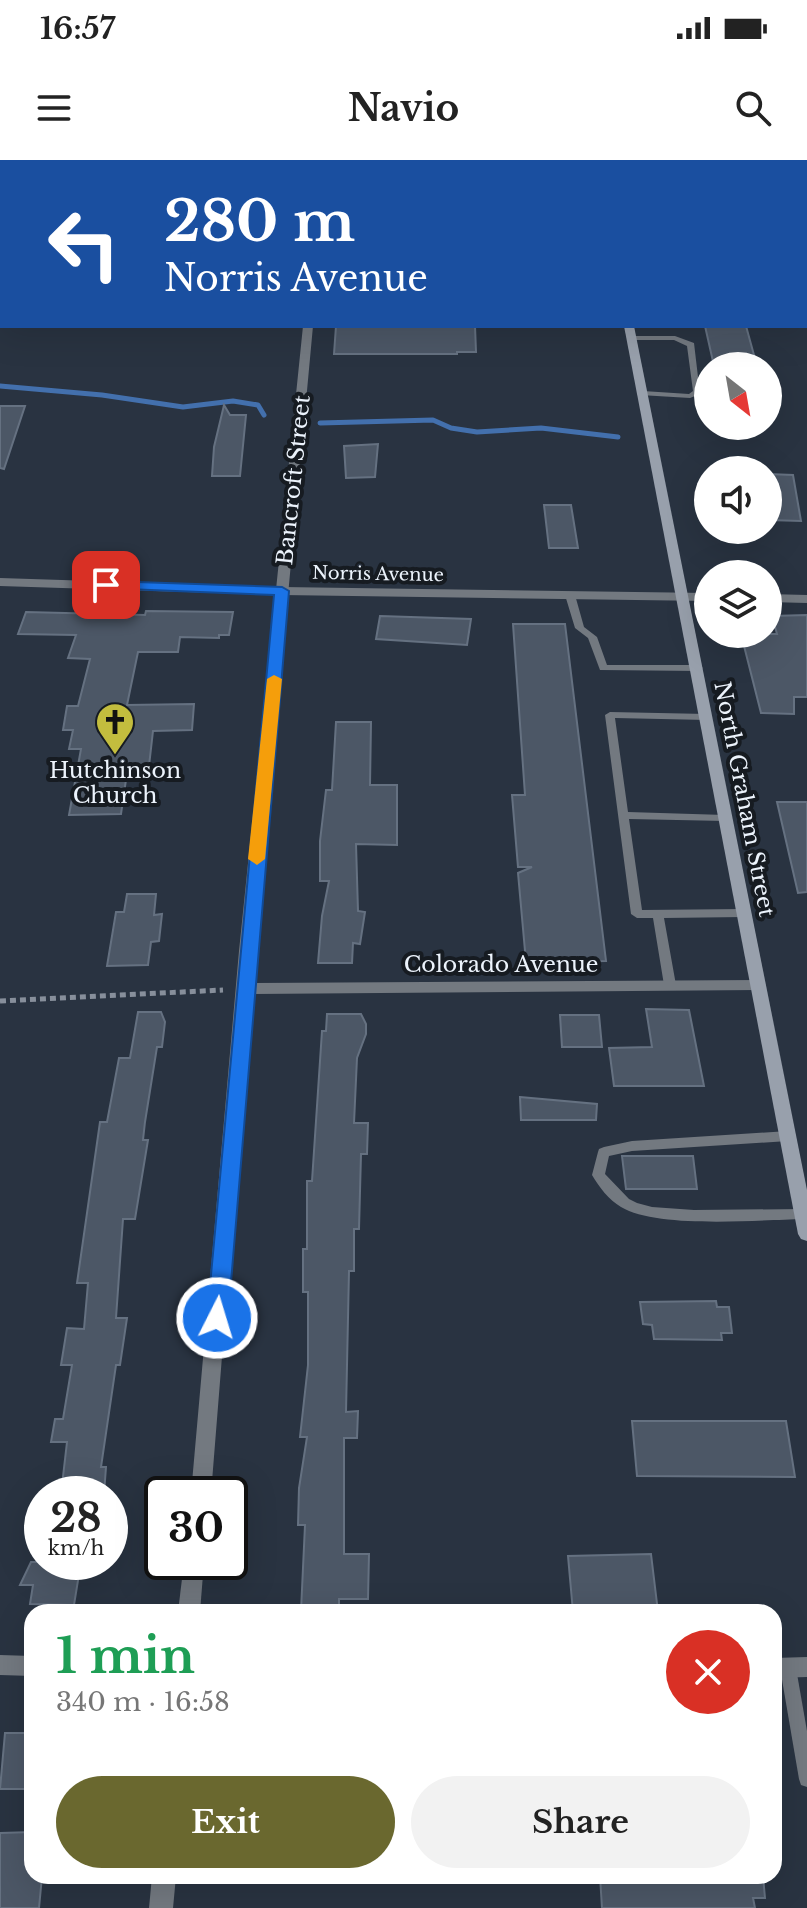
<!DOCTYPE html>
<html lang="en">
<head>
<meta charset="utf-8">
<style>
  :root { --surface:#fff; --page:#f2f2f2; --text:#222; --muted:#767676; --accent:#6a682f }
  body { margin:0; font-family:"Libre Baskerville",serif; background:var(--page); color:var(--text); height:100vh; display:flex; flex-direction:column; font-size:30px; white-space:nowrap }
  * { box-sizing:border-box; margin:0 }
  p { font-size:26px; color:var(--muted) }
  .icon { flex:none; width:44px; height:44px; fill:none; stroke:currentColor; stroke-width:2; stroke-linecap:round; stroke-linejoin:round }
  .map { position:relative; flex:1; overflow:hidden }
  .sheet { position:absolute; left:24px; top:1444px; width:758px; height:280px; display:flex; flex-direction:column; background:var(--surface); border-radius:24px; box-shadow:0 8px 32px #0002 }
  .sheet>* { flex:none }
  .top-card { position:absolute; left:0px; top:0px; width:808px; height:168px; box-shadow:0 8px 32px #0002; background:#1a4fa0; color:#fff; overflow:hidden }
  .needle { width:52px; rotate:149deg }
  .controls { position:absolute; left:694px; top:192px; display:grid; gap:16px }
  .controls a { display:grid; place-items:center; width:88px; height:88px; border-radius:50%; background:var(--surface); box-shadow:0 8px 32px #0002; font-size:40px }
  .speed { position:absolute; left:24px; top:1316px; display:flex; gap:16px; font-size:40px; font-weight:700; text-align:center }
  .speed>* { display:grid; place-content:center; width:104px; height:104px; border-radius:50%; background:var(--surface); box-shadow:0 8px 32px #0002; line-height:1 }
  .speed small { font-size:20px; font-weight:400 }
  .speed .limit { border:4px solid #111; border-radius:12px; background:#fff; color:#111 }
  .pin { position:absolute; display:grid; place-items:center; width:68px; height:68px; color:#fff; margin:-34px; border-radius:16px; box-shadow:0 4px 12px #0006 }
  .me { position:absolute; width:88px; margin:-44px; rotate:5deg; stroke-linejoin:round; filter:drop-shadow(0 0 6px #0008) }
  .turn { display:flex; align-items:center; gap:28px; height:168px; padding:0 32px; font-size:36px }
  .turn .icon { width:104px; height:104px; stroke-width:2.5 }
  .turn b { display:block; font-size:56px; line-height:68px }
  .round { display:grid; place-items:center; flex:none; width:84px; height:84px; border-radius:42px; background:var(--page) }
  .head { display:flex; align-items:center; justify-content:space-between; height:136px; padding:0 32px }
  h1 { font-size:48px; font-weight:800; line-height:60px; color:#1e9e55 }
  .button { display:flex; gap:16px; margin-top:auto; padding:16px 32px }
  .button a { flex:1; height:92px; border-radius:48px; background:var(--accent); color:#fff; font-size:32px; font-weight:800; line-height:92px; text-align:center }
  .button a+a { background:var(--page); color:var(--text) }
  .status { display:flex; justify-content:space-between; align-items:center; height:56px; padding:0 40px; background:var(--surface); direction:ltr }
  .status svg { height:22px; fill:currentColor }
  header { display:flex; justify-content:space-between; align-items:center; height:104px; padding:0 32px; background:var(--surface); font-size:36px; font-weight:800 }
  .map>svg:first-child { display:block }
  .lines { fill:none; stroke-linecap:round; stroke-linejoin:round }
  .stream { stroke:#4370ad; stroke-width:5 }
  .building { fill:#4c5766; stroke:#657181; stroke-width:2 }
  .path { stroke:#878f9b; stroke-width:5; stroke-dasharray:6 4; stroke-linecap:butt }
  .service { fill:#737980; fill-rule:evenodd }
  .minor { fill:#737980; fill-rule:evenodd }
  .tertiary { fill:#737980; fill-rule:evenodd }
  .secondary { fill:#98a0ac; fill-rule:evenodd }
  .route { fill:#1a73e8; stroke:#114b97; stroke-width:2 }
  .slow { fill:#f59e0b }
  .labels { text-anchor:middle; stroke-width:8; stroke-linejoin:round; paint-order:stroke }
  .far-street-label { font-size:18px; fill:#ecf3fc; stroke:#161b21 }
  .street-label { font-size:22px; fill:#ecf3fc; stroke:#161b21 }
  .poi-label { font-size:22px; fill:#ecf3fc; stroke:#161b21 }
</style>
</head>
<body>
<div class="status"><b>16:57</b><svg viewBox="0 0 49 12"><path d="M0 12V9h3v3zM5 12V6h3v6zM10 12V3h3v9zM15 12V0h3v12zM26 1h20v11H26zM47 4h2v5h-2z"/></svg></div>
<header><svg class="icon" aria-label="menu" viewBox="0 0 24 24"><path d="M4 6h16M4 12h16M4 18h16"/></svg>Navio<svg class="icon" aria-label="search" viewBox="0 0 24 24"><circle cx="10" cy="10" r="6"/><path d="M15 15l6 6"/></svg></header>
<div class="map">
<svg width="807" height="1748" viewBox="0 0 807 1748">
  <rect width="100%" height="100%" fill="#293341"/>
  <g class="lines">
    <!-- stream -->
    <g class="stream">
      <polyline points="0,226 102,235 183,247 233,241 258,245 264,255"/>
      <polyline points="320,263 433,260 451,268 477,272 541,268 618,277"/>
    </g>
  </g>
  <!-- building -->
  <g class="building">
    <polygon points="336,166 475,166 476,192 457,192 457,194 334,194"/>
    <polygon points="705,166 746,166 757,206 714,206"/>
    <polygon points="224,245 230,255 246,255 240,316 212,316 214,287"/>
    <polygon points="0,246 25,246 4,309 0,308"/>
    <polygon points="378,284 375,317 346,318 344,286"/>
    <polygon points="768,314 793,315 801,361 768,360"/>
    <polygon points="544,345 571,345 578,388 549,388"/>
    <polygon points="146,451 233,452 229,475 219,475 219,478 180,477 178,492 138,492 127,545 194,544 192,570 153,571 149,606 128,606 121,654 69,655 81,589 69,589 73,570 63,570 67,546 78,546 90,499 68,498 76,475 18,474 26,452 145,455"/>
    <polygon points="807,455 807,537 794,537 794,554 761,553 741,474 777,474 772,456"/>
    <polygon points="380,456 471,459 467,485 376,479"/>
    <polygon points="513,464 565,464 606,801 526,802 518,713 532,707 518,707 512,635 525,635"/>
    <polygon points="336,562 371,562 370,625 397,625 397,685 356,684 358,751 365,752 360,784 353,783 352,803 318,803 322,756 329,721 320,721 320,681 326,630 332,630"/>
    <polygon points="777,642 807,642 807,732 798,733"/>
    <polygon points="127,734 156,734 154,755 162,754 159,781 151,782 148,805 107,806 116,752 124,752"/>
    <polygon points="646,849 689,850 704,926 614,926 609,888 652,887"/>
    <polygon points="138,852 161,852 165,862 162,887 157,887 145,962 143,980 148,980 135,1059 123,1059 116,1158 127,1158 120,1205 116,1205 101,1307 106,1307 104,1334 61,1334 67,1282 51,1282 55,1259 63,1259 72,1205 61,1205 67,1168 84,1169 88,1123 77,1123 100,962 107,962 119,898 130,898"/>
    <polygon points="327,854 361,854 366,864 366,874 357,898 354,963 368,963 367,994 361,994 359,1069 354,1069 354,1111 349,1111 346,1252 358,1251 357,1278 344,1278 344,1394 369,1394 368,1439 339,1439 339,1451 301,1451 305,1365 298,1365 299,1328 307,1277 300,1277 308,1205 308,1132 303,1132 303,1089 307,1089 307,1021 312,1021 322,871 326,871"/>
    <polygon points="560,855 599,855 602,887 562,887"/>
    <polygon points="520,937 597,944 596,960 521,960"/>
    <polygon points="622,996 693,996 697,1029 626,1029"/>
    <polygon points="716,1141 717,1147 729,1147 732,1173 721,1173 722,1180 654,1179 652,1165 643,1164 640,1142"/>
    <polygon points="632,1261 786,1261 795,1317 637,1316"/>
    <polygon points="651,1394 658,1452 573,1452 568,1396"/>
    <polygon points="31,1402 81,1402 74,1445 30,1444 33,1425 20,1425"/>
    <polygon points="5,1573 32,1573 32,1629 0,1629"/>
    <polygon points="32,1672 32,1716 42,1716 39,1748 0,1748 0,1673"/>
    <polygon points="600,1716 763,1716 765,1738 753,1738 755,1748 602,1748"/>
  </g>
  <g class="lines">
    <!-- path -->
    <polyline class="path" points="0,841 223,830"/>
    <!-- service -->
    <g class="service">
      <rect x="788" y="0" width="6" height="2"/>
      <polygon points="628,176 675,176 694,183 700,234 690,238 640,235 639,233 643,231 689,234 693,231 687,186 674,180 631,180 627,178"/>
      <polygon points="570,432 575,435 584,467 597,477 607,505 698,505 703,508 698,511 600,510 588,478 575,468 565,435"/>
      <polygon points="610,552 707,554 712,557 707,560 615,558 628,652 725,655 730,658 725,661 629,659 642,750 744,749 750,753 744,757 664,758 676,825 670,829 664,825 653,758 637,758 631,754 605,555"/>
      <path d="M788 971 792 973 794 976 792 979 788 981 632 991 609 996 605 1014 629 1039 637 1043 652 1047 694 1050 803 1049 807 1050V1058L803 1059C759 1060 657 1069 621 1047 609 1040 599 1027 592 1015L598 992 599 989 604 987 632 981Z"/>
      <polygon points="788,1500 794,1502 796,1508 807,1571 807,1627 801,1625 799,1619 780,1508 782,1502"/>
    </g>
    <!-- minor -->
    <g class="minor">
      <rect x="44" y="0" width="8" height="2"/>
      <rect x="318" y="0" width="8" height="2"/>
      <polygon points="602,0 762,0 764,2 604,2"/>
      <rect x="806" y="3" width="1" height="6"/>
      <polygon points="2,117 2,127 0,128 0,118"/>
      <polygon points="303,166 313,166 252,823 758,820 766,825 758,830 251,834 211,1334 191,1334 239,791"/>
      <polygon points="184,1402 204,1402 200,1452 178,1452"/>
      <polygon points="0,1495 32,1496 32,1516 0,1515"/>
      <polygon points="807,1497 807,1517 774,1518 774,1498"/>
      <polygon points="152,1716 176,1716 173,1748 149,1748"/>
    </g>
    <!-- tertiary -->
    <g class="tertiary">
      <polygon points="0,418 282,427 708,433 708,441 282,435 0,426"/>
      <polygon points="768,434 807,435 807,443 768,442"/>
    </g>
    <!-- secondary -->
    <g class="secondary">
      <rect x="594" y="0" width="8" height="2"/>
      <polygon points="624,166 634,166 807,1030 807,1081 801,1079 798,1074"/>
    </g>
  </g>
  <!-- route -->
  <polygon class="route" points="106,421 282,427 289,431 228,1158 225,1164 217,1167 210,1164 207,1158 274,435 101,428 101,422"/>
  <!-- slow -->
  <polygon class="slow" points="274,515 282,519 265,699 257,705 248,699 267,519"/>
  <!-- icons -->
  <defs>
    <g id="church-pin" transform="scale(2)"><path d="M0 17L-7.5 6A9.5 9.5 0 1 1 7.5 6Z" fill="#c3bd3e" stroke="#161b21"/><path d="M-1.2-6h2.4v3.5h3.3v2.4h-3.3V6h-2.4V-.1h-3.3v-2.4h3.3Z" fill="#111"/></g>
  </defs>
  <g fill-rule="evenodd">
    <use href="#church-pin" x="115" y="562"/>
  </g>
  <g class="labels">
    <!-- far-street labels -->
    <g class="far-street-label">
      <text transform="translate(378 414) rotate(1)" y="6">Norris Avenue</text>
    </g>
    <!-- street labels -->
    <g class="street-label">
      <text transform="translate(293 320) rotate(-84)" y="8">Bancroft Street</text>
      <text transform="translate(745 639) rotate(79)" y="8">North Graham Street</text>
      <text x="501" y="812">Colorado Avenue</text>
    </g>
    <!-- poi labels -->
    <g class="poi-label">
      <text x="115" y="618">Hutchinson<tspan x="115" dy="25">Church</tspan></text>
    </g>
  </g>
</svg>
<div class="controls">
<a><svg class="needle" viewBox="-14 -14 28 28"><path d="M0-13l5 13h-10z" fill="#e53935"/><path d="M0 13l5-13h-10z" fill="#767676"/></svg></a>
<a><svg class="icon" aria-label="sound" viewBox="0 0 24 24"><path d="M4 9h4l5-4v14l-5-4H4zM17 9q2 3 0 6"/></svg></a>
<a><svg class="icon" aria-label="layers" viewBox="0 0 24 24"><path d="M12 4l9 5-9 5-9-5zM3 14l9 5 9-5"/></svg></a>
</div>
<div class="speed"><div>28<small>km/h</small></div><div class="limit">30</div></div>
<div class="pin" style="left:106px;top:425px;background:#d93025"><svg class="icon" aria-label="arrive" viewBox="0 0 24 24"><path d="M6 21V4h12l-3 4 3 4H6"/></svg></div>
<svg class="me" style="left:217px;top:1158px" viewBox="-20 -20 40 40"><circle r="17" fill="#1a73e8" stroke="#fff" stroke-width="3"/><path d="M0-11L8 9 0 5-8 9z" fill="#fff"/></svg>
<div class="top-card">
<div class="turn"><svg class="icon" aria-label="left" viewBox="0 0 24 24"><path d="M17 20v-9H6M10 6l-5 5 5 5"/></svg><div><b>280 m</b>Norris Avenue</div></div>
</div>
<section class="sheet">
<div class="head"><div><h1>1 min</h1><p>340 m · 16:58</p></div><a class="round" style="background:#d93025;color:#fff"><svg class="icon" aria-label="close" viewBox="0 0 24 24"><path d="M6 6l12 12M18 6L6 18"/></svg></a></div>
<div class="button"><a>Exit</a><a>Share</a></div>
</section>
</div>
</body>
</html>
